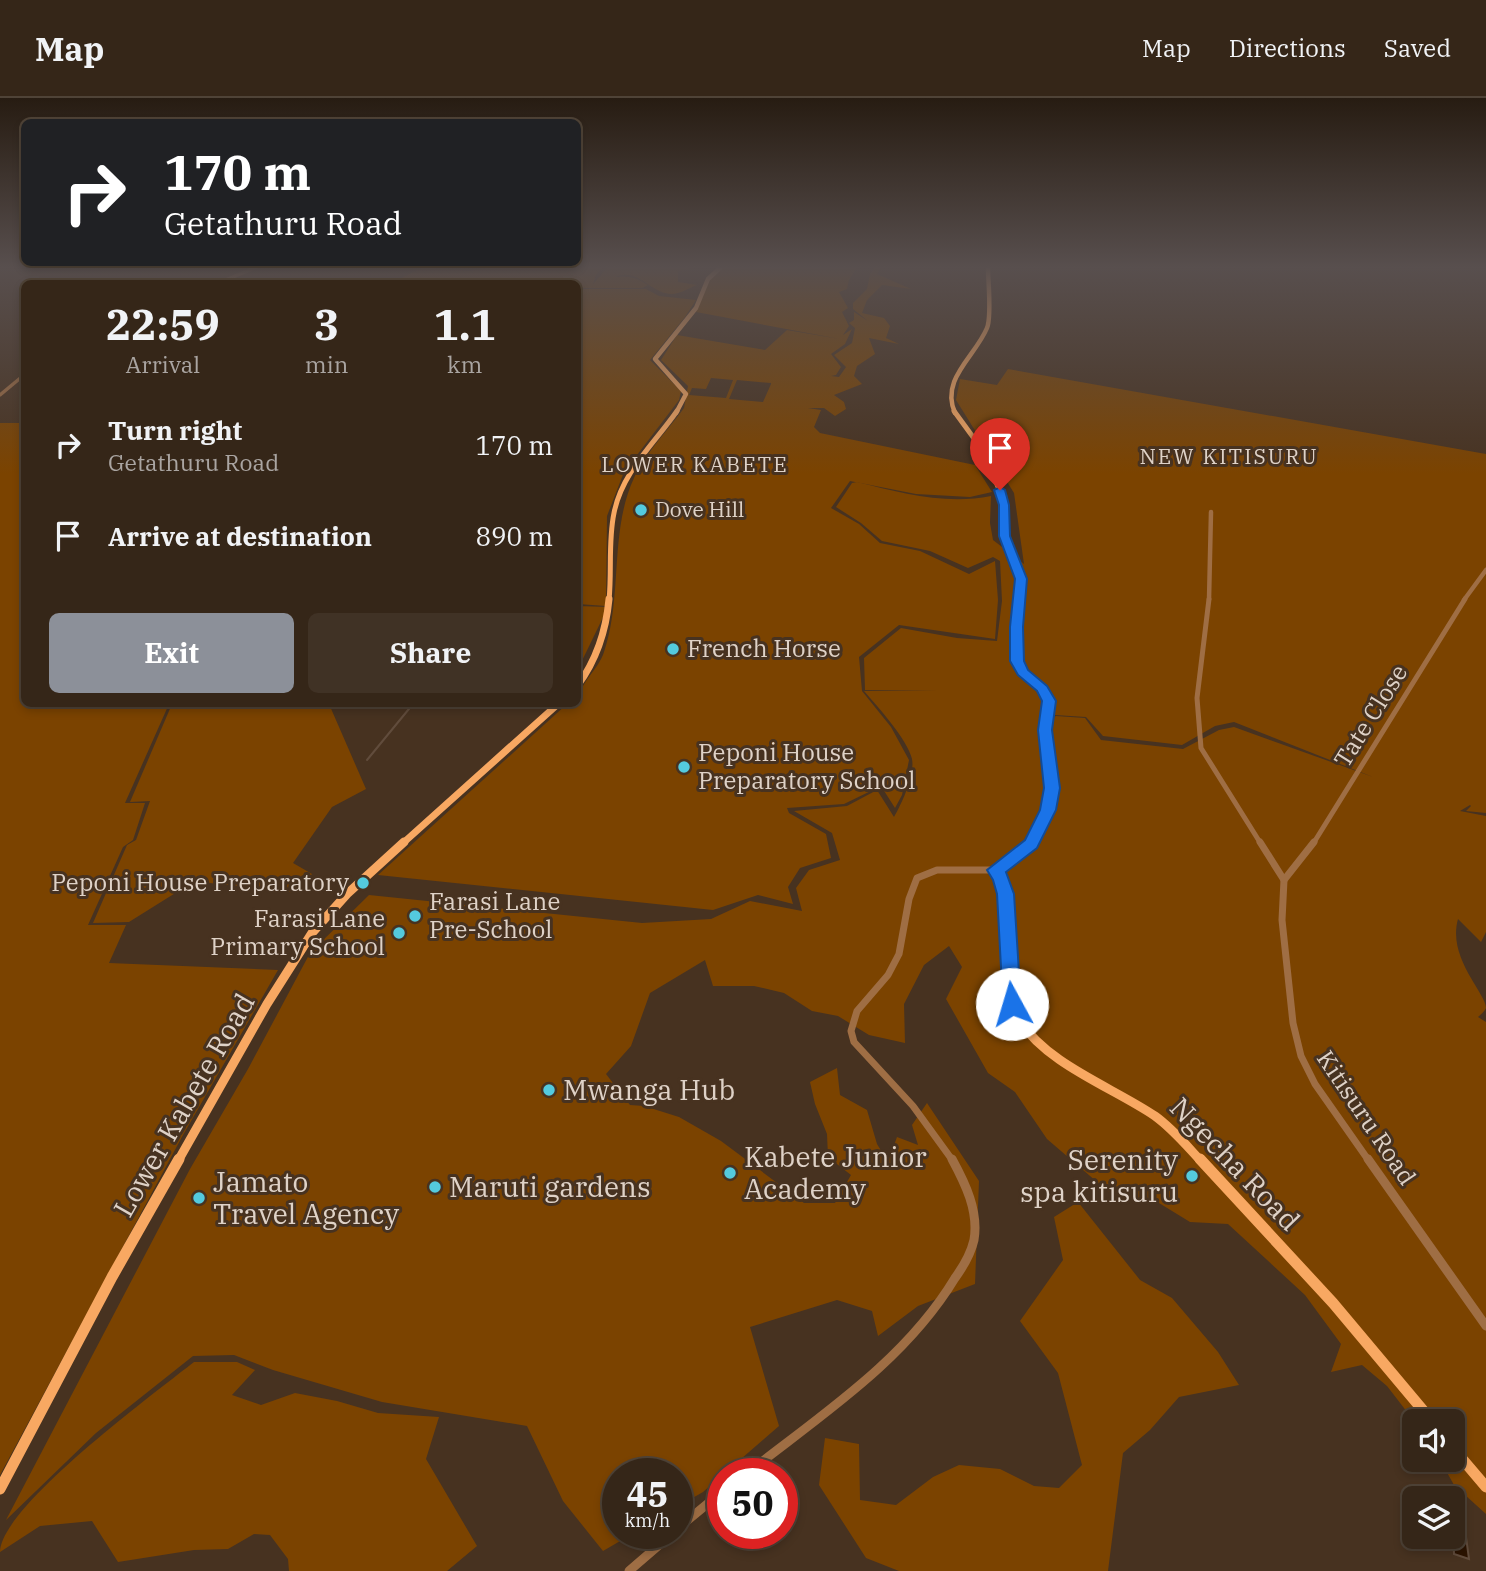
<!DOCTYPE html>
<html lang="en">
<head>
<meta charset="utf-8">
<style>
  :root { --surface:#352618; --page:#403225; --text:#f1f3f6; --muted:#aaa5a2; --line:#4f4337; --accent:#8c9099 }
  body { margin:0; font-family:"IBM Plex Serif",serif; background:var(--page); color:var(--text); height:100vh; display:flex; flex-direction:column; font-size:26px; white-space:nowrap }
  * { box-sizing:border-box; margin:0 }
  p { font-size:23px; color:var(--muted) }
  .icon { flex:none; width:38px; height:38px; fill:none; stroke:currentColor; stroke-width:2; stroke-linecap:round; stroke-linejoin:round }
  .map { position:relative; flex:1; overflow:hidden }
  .details { position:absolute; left:21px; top:182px; width:560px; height:427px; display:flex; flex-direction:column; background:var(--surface); border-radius:10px; box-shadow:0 4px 10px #0003,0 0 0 2px var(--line) }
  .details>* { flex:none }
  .hud { position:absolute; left:21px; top:21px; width:560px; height:147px; border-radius:10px; box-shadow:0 4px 10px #0003,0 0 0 2px var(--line); background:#202124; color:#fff; overflow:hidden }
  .tools { position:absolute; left:1402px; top:1311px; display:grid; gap:14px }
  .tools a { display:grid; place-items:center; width:63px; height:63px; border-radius:10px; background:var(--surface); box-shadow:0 4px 10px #0003,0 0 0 2px var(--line); font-size:35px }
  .speed { position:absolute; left:602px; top:1360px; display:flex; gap:14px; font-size:35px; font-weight:700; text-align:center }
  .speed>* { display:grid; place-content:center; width:91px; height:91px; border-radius:50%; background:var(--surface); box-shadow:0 4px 10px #0003,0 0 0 2px var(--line); line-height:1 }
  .speed small { font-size:18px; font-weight:400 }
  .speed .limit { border:10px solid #d22; background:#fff; color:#111 }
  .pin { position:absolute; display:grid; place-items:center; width:60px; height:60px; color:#fff; margin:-72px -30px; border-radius:50% 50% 50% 0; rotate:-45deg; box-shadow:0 0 7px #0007 }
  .pin .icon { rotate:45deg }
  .me { position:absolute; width:77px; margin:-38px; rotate:354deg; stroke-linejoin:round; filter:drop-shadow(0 0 5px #0008) }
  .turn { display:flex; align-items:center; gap:24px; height:147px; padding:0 28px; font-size:32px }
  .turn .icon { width:91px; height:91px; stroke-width:2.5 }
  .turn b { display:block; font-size:49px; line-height:60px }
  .eta { display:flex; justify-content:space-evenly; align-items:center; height:119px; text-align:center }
  .eta b { font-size:42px; font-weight:700; line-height:49px }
  .cta { display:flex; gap:14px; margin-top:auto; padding:14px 28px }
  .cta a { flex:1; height:80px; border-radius:10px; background:var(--accent); color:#fff; font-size:28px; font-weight:700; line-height:80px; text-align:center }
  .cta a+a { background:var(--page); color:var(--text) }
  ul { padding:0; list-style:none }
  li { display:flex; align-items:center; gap:21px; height:91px; padding:0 28px }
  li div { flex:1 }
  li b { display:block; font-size:26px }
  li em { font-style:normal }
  header { display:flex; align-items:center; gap:42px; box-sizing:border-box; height:98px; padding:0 35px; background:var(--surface); border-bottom:2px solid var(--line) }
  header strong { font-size:33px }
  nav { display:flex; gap:38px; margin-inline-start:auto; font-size:24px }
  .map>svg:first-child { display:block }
  .green { fill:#7b4300; fill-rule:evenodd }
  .water { fill:#2b1300; stroke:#614c3c; stroke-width:2 }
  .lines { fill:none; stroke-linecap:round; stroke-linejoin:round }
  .stream { stroke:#614c3c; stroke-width:2 }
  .minor-far4 { stroke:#9f6e44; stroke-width:3.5 }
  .minor-far3 { stroke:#9f6e44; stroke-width:4.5 }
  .minor-far2 { stroke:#9f6e44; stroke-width:5 }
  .minor-far1 { stroke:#9f6e44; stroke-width:7 }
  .minor { stroke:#9f6e44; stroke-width:9 }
  .major-far4 { stroke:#f8a862; stroke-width:4.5 }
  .major-far3 { stroke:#f8a862; stroke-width:5 }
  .major-far2 { stroke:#f8a862; stroke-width:7 }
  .major-far1 { stroke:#f8a862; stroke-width:9 }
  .major { stroke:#f8a862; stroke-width:11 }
  .route { fill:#1a73e8; stroke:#114b97; stroke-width:2 }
  .poi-dot { fill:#54cade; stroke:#473220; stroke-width:2.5 }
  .labels { text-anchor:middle; stroke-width:6; stroke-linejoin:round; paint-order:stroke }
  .far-neighbourhood-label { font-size:21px; letter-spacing:2px; fill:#dfd2c7; stroke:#473220 }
  .far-poi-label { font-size:21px; fill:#dfd2c7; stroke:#473220; text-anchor:start }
  .poi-label { font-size:24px; fill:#dfd2c7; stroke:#473220; text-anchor:start }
  .street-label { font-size:24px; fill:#dfd2c7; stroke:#473220 }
  .near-poi-label { font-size:28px; fill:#dfd2c7; stroke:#473220; text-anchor:start }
  .near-street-label { font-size:28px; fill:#dfd2c7; stroke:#473220 }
</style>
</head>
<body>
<header>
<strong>Map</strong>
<nav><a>Map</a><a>Directions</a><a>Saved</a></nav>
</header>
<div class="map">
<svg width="1486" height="1473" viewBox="0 0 1486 1473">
  <rect width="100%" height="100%" fill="#473220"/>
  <!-- green -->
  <g class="green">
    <path d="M423 169 469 173 491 169H603L596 177 593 186 608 169H697L678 173V184L697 187C686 191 677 199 665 195 647 190 636 170 615 179 628 177 638 180 648 187L642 190H578V186L394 184Z"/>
    <path d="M724 169H857L849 182 847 191 839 194 848 210 842 214 849 228 843 237 852 231 845 246 831 256 841 269 836 277 831 278 839 279 846 269 834 257 852 245 855 230 849 225 854 222V214L868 223 853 211V205L867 191 870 176 875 169H882L877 176 911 191 882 187 867 202 862 215 884 220 890 228 886 240 899 246 869 240 875 256 857 268 854 278 862 286 834 297 844 304 846 311 835 318 824 310H808L821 312 814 329 820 335 975 367 992 394 970 399 916 396 850 383 831 410 859 426 880 445 920 453 969 476 995 463 998 502 995 541 899 527 859 559 862 593 891 629 909 662 902 697 895 710 881 688 844 706 787 710 789 715 826 736 831 760 800 770 788 789 793 806 758 797 713 812 378 777 567 606H578C578 585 598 573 604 554 623 498 609 434 634 380 644 357 669 331 684 310L688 288 661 262 677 237 765 252 787 232 840 241 696 214 710 180ZM711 280 733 282 726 300 689 297 692 290 706 291ZM737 282 771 285V286L763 304 729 301Z"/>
    <polygon points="578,191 646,191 659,198 696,202 685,219 650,262 681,293 679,302 624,374 607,418 606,508 578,506"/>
    <path d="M1008 271 1486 356V715L1466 713 1471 708 1470 707 1460 713 1486 718V834L1481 844 1458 821C1447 860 1486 895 1486 910 1484 914 1481 916 1478 919L1486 924V1416L1454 1387 1440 1362H1452V1323H1414L1387 1288 1362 1267 1331 1274 1341 1246 1305 1197 1228 1126 1190 1124 1159 1105 1118 1102 1047 1041 1015 994 988 975 946 901 962 869 949 848 924 867 904 906 905 945 869 937 838 918 812 913 784 895 754 888H713L705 862 650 895 631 948 606 976 630 1007 644 1008 679 1019 721 1043 804 1105H835L851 1077 828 1059 827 1036 815 1006 810 984 837 970 840 997 867 1012 877 1046 888 1064 897 1039 918 1047 912 1027 927 1005 979 1083 975 1186 918 1208 878 1238 872 1213 837 1202 750 1229 779 1328 703 1394 677 1409V1376H618V1435H634L603 1453 563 1403 527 1328 382 1304 273 1272 234 1257 193 1258 96 1335 6 1422 190 1071 248 971 310 855 369 797 642 825 711 821 750 803 802 813 796 790 809 772 840 762 832 735 794 713 847 708 877 692 894 719C902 705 915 677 912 661 908 642 877 608 864 593L936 592H865L864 560 901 530 957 540 997 543 1002 503 1000 463 993 459 968 470 930 453 882 443 861 425 836 409 852 385 857 384C901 395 946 407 991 398L990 425 993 442 1024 466 1014 395 956 302 960 281 997 287ZM1055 617 1086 619 1103 638 1182 647 1215 628 1234 624 1373 679 1234 629 1219 632 1183 651 1101 642 1085 620 1056 618 1038 624Z"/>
    <polygon points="0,325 24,325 24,606 169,606 125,705 145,705 133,742 123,749 88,827 126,827 109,865 278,872 183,1037 0,1377"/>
    <polygon points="578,508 608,509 578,571"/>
    <polygon points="172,606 329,606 366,691 332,709 293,765 312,776 298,795 201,784 185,789 129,824 93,825 127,747 136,742 150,703 130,704"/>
    <polygon points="1078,1104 1140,1182 1172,1200 1218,1254 1239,1287 1179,1299 1150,1332 1123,1355 1108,1473 899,1473 866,1460 819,1387 825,1340 859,1346 860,1402 896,1407 933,1379 959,1367 1000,1371 1034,1388 1059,1390 1082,1367 1058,1275 1020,1223 1063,1162 1054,1119"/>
    <path d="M194 1264H237L255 1272 232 1297 261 1307 295 1295 337 1303 378 1315 439 1319 426 1361 477 1448 447 1473H289L288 1461 270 1437 254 1436 228 1451 194 1452 118 1464 92 1423 40 1428 0 1454C0 1409 156 1294 194 1264Z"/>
  </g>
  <!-- water -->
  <polygon class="water" points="1453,1420 1464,1424 1469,1461 1454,1456"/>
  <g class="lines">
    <!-- stream -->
    <polyline class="stream" points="367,662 413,606"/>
    <!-- minor-far4 -->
    <g class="minor-far4">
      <polyline points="216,186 257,169"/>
      <polyline points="0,297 24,277"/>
    </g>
    <!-- minor-far3 -->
    <g class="minor-far3">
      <polyline points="1209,502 1211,414"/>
      <polyline points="1464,502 1486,472"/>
    </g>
    <!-- minor-far2 -->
    <g class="minor-far2">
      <polyline points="1209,501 1197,600 1201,650 1261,746"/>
      <polyline points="1313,746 1465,501"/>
    </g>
    <!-- minor-far1 -->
    <g class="minor-far1">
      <polyline points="1260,744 1284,782 1282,822 1293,925 1301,958 1315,986 1369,1063"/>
      <polyline points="1284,782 1314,744"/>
      <polyline points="953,1063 913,1008 854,944 851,933 857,913 888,877 899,856 909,801 917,780 937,772 995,772"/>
    </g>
    <!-- minor -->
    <g class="minor">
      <polyline points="1368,1061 1486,1228"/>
      <path d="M746 1376C821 1317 905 1263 955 1180 963 1169 971 1155 974 1142 979 1113 965 1085 952 1061"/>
      <polyline points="677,1431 723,1393"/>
      <polyline points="629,1473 673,1435"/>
    </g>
    <!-- major-far4 -->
    <g class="major-far4">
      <polyline points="676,315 686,296 655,261 696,210 708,181 721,169"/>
      <path d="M955 315C940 281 975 259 987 230 992 218 988 184 988 169"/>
    </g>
    <!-- major-far3 -->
    <g class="major-far3">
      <polyline points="954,313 981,350 1003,400 1005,438 1021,486 1019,502"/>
      <path d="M609 502C612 474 608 443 614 415 622 374 654 346 677 313"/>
    </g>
    <!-- major-far2 -->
    <g class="major-far2">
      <polyline points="1019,501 1016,529 1017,563 1023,574 1042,591 1049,603 1045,632 1052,690 1048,712 1032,746"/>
      <path d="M578 587C597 561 606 533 609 501"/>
      <polyline points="402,746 558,606"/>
    </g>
    <!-- major-far1 -->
    <g class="major-far1">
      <path d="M1033 744 1011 764 995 772C1025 811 991 878 1020 923 1047 966 1114 990 1155 1018 1173 1031 1186 1047 1201 1063"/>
      <polyline points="178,1063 267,906 312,835 347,796 404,744"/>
    </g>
    <!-- major -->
    <g class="major">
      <polyline points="1200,1061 1333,1205 1432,1323"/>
      <polyline points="1452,1349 1486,1389"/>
      <polyline points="0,1391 112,1179 179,1061"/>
    </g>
  </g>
  <!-- sky -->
  <linearGradient id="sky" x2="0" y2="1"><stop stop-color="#271c12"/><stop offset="0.45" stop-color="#584f4e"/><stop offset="1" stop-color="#584f4e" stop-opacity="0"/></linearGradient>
  <rect width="1486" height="376" fill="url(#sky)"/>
  <!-- route -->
  <polygon class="route" points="1000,389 1005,392 1009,407 1010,438 1027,481 1023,529 1024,563 1028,572 1047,588 1056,603 1052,632 1060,690 1056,712 1037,750 1006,774 1014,796 1021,906 1018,912 1012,914 1005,912 1003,906 997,796 993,782 987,772 1025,742 1040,712 1044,690 1038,632 1042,603 1037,593 1018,577 1010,563 1010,529 1015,481 999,438 999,407 994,392"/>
  <!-- markers -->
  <g class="poi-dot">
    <circle cx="641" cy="412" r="7"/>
    <circle cx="673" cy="551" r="7"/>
    <circle cx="684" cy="669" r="7"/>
    <circle cx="363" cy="785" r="7"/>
    <circle cx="415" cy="818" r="7"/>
    <circle cx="399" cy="835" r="7"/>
    <circle cx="549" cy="992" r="7"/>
    <circle cx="730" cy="1075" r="7"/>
    <circle cx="1192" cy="1078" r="7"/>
    <circle cx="435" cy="1089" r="7"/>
    <circle cx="199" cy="1100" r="7"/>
  </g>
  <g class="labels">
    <!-- far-neighbourhood labels -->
    <g class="far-neighbourhood-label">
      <text x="1229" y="366">NEW KITISURU</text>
      <text x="695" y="374">LOWER KABETE</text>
    </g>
    <!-- far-poi labels -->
    <g class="far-poi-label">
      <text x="655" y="419">Dove Hill</text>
    </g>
    <!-- poi labels -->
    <g class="poi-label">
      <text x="687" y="559">French Horse</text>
      <text x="698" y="663">Peponi House<tspan x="698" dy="28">Preparatory School</tspan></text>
      <text x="349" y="793" text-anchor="end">Peponi House Preparatory</text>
      <text x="429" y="812">Farasi Lane<tspan x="429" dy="28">Pre-School</tspan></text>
      <text x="385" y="829" text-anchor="end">Farasi Lane<tspan x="385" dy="28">Primary School</tspan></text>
    </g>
    <!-- street labels -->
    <g class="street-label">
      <text transform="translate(1371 618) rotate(-58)" y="8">Tate Close</text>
      <text transform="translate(1366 1020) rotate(56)" y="8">Kitisuru Road</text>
    </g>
    <!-- near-poi labels -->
    <g class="near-poi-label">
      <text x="563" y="1002">Mwanga Hub</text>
      <text x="744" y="1069">Kabete Junior<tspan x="744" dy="32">Academy</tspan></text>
      <text x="1178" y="1072" text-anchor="end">Serenity<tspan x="1178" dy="32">spa kitisuru</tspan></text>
      <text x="213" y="1094">Jamato<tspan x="213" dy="32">Travel Agency</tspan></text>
      <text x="449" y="1099">Maruti gardens</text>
    </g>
    <!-- near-street labels -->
    <g class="near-street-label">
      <text transform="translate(184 1007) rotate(-60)" y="10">Lower Kabete Road</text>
      <text transform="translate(1235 1066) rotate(46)" y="10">Ngecha Road</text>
    </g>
  </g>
</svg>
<div class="tools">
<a><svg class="icon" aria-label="sound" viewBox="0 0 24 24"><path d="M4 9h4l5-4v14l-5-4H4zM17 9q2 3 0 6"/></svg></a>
<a><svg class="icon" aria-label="layers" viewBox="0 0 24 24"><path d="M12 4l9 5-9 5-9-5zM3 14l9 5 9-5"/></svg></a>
</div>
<div class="speed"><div>45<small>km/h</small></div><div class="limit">50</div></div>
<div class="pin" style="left:1000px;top:392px;background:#d93025"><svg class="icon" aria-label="arrive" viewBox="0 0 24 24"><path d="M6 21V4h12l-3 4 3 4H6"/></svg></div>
<svg class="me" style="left:1012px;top:906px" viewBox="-20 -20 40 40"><circle r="19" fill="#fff"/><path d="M0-13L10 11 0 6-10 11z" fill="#1a73e8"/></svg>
<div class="hud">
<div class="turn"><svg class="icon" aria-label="right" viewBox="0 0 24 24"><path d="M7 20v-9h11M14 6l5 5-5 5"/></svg><div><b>170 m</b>Getathuru Road</div></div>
</div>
<section class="details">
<div class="eta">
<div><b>22:59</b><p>Arrival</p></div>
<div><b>3</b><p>min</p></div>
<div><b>1.1</b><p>km</p></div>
</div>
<ul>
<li><svg class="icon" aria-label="right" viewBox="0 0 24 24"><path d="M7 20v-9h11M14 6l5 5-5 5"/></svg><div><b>Turn right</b><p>Getathuru Road</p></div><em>170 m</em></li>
<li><svg class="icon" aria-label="arrive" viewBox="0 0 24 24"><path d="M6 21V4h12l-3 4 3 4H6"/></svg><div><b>Arrive at destination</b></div><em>890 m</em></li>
</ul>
<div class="cta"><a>Exit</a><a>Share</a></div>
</section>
</div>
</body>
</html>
